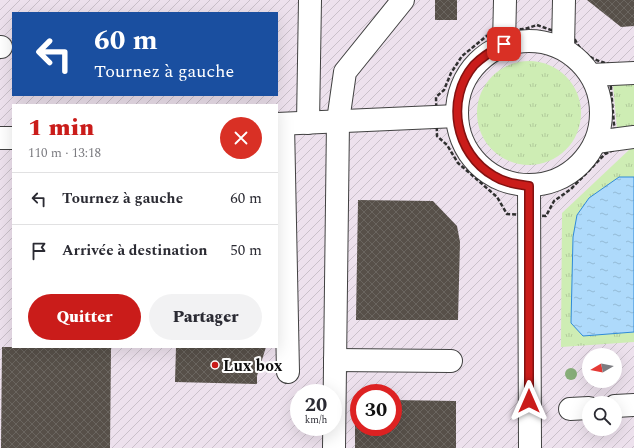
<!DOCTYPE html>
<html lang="fr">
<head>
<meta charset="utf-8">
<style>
  :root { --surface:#fff; --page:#f2f2f3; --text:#2b2b33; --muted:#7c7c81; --line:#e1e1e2; --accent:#ca1c1a }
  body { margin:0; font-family:Spectral,serif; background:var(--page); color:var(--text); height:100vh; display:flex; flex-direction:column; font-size:15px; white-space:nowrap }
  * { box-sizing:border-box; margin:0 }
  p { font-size:13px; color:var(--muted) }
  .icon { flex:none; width:22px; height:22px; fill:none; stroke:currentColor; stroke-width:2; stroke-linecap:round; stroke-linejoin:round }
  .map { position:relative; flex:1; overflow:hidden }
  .details { position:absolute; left:12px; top:104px; width:266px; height:244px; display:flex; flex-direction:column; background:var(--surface); border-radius:0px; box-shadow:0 4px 16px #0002 }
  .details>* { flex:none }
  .hud { position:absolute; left:12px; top:12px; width:266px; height:84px; border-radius:0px; box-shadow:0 4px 16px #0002; background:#1a4fa0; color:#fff; overflow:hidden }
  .needle { width:26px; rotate:260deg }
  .buttons { position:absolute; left:582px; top:348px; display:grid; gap:8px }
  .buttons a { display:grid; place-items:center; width:40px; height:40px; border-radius:50%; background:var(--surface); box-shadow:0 4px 16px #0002; font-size:20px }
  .speed { position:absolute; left:290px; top:384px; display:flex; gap:8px; font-size:20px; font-weight:700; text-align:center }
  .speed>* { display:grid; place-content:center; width:52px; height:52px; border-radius:50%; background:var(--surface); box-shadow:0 4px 16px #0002; line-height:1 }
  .speed small { font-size:10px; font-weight:400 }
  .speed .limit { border:6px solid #d22; background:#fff; color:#111 }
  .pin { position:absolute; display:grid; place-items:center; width:34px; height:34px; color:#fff; margin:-17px; border-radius:8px; box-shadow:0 2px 6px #0006 }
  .me { position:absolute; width:44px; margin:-22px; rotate:0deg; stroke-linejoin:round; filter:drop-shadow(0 0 3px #0008) }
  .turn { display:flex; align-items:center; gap:14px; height:84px; padding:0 16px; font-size:18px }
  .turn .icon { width:52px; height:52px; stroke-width:2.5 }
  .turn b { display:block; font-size:28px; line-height:34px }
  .round { display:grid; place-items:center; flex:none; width:42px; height:42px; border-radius:21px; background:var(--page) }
  .head { display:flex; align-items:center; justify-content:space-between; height:68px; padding:0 16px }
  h1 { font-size:24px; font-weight:800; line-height:30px; color:var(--accent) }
  .button { display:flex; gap:8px; margin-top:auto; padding:8px 16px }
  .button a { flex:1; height:46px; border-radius:24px; background:var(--accent); color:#fff; font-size:16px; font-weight:800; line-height:46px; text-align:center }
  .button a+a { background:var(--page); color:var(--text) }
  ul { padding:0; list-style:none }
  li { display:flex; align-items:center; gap:12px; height:52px; padding:0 16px; border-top:1px solid var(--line) }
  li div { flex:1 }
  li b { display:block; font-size:15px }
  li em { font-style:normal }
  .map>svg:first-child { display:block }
  .industrial { fill:url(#industrial-furrows); fill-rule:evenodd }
  .grass { fill:url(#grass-tufts) }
  .water { fill:url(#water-ripples); stroke:#2f8ad9 }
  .building { fill:url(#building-cross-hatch) }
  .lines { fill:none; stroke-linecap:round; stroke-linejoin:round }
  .minor-casing { stroke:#414141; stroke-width:24 }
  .path { stroke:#303030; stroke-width:2.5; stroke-dasharray:4 2; stroke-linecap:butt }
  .minor { stroke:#fff; stroke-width:22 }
  .tree { fill:#87ad79 }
  .route-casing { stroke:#831211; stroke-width:10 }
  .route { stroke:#ca1c1a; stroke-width:7 }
  .poi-dot { fill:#ca1c1a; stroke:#fff; stroke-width:1.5 }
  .labels { text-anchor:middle; stroke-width:4; stroke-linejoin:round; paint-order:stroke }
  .poi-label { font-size:16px; font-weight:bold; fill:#0e0e0e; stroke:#fff; text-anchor:start }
</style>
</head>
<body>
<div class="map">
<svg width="634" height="448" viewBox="0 0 634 448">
  <defs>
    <pattern id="industrial-furrows" width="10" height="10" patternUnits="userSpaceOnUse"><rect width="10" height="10" fill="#ede1ed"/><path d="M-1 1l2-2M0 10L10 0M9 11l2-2" fill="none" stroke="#cac0ca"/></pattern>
    <pattern id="grass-tufts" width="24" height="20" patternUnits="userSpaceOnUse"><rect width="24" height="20" fill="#ceedb4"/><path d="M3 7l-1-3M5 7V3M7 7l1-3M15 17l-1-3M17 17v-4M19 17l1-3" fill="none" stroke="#b0ca9a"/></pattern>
    <pattern id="water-ripples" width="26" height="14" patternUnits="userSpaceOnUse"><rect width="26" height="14" fill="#aedafb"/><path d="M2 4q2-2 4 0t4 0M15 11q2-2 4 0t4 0" fill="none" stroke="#94bad6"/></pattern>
    <pattern id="building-cross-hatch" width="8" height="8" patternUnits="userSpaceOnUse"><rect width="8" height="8" fill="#575049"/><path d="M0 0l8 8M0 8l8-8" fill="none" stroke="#6a655f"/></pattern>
  </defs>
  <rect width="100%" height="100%" fill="#fffdef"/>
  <!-- industrial -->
  <path class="industrial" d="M0 0H634V448H0ZM13 13H277V95H13ZM13 105H277V347H13ZM589 355H615V381H589ZM299 393H333V427H299ZM359 393H393V427H359ZM589 403H615V429H589Z"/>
  <!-- grass -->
  <g class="grass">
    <circle cx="529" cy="113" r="52"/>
    <polygon points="634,83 634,128 617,129 613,84"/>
    <polygon points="630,149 634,149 634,342 561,347 562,213"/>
  </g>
  <!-- water -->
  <polygon class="water" points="619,177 634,177 634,332 583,336 571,323 573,237 577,215 589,198"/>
  <!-- building -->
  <g class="building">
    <rect x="435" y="0" width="22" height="20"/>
    <polygon points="587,0 634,0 634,26 621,27"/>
    <polygon points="358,200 433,201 457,226 460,242 458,320 356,320"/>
    <polygon points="2,347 111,347 110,448 1,448"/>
    <polygon points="176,347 266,347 257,376 257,384 175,382"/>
    <polygon points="355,400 359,400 359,427 393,427 393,400 456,401 456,448 355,448"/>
  </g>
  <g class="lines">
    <!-- minor casing -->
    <g class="minor-casing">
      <g id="minor">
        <circle cx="529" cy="113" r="72"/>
        <polyline points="504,44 505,0"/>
        <polyline points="0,47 1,47"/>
        <polyline points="563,48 564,0"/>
        <polyline points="591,75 634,73"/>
        <polyline points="308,123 310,0"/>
        <polyline points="277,124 457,116"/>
        <polyline points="283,124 288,372"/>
        <polyline points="0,138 13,138"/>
        <polyline points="596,142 634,137"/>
        <polyline points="529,186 530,448"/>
        <polyline points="335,360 451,361"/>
        <polyline points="615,406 634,405"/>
        <polyline points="570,409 589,408"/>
        <polyline points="334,448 338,121 345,72 403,0"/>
      </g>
    </g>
    <!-- path -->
    <path class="path" d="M537 25 554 31 572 34C581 53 589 59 609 64L616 149 605 154 571 189 554 201 546 216 507 214 497 197 458 163 447 145 437 136 436 97 444 90 451 73 462 56 493 31 525 29Z"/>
    <!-- minor -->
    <use href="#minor" class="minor"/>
  </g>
  <!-- trees -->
  <circle class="tree" cx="571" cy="374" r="6"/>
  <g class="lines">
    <!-- route casing -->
    <g class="route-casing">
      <path id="route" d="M504 44C493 50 483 56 474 65 445 99 455 154 494 176 505 183 517 184 529 186V401"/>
    </g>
    <!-- route -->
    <use href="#route" class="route"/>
  </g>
  <!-- markers -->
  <circle class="poi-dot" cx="215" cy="365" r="4"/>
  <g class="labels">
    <!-- poi labels -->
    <g class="poi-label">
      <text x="223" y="371">Lux box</text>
    </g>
  </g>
</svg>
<div class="buttons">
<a><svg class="needle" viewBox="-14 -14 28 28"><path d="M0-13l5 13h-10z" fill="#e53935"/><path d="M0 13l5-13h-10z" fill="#7c7c81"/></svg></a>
<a><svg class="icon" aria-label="search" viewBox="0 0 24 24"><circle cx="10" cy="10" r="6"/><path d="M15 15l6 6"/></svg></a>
</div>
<div class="speed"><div>20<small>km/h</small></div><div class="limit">30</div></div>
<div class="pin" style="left:504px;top:44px;background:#d93025"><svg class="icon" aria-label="arrive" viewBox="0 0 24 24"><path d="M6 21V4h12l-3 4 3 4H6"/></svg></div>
<svg class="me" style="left:529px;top:401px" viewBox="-20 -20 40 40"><path d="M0-17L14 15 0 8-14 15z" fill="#ca1c1a" stroke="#fff" stroke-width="4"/></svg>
<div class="hud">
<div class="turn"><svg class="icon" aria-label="left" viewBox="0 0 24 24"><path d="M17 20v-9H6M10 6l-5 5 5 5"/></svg><div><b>60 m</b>Tournez à gauche</div></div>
</div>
<section class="details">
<div class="head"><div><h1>1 min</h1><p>110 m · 13:18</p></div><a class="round" style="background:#d93025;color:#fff"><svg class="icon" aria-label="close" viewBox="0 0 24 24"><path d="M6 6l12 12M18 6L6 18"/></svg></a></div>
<ul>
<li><svg class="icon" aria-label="left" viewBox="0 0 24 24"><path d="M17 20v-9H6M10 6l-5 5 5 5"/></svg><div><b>Tournez à gauche</b></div><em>60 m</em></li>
<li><svg class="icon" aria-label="arrive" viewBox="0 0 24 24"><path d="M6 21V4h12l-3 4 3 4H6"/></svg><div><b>Arrivée à destination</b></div><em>50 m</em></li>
</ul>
<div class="button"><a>Quitter</a><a>Partager</a></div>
</section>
</div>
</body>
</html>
